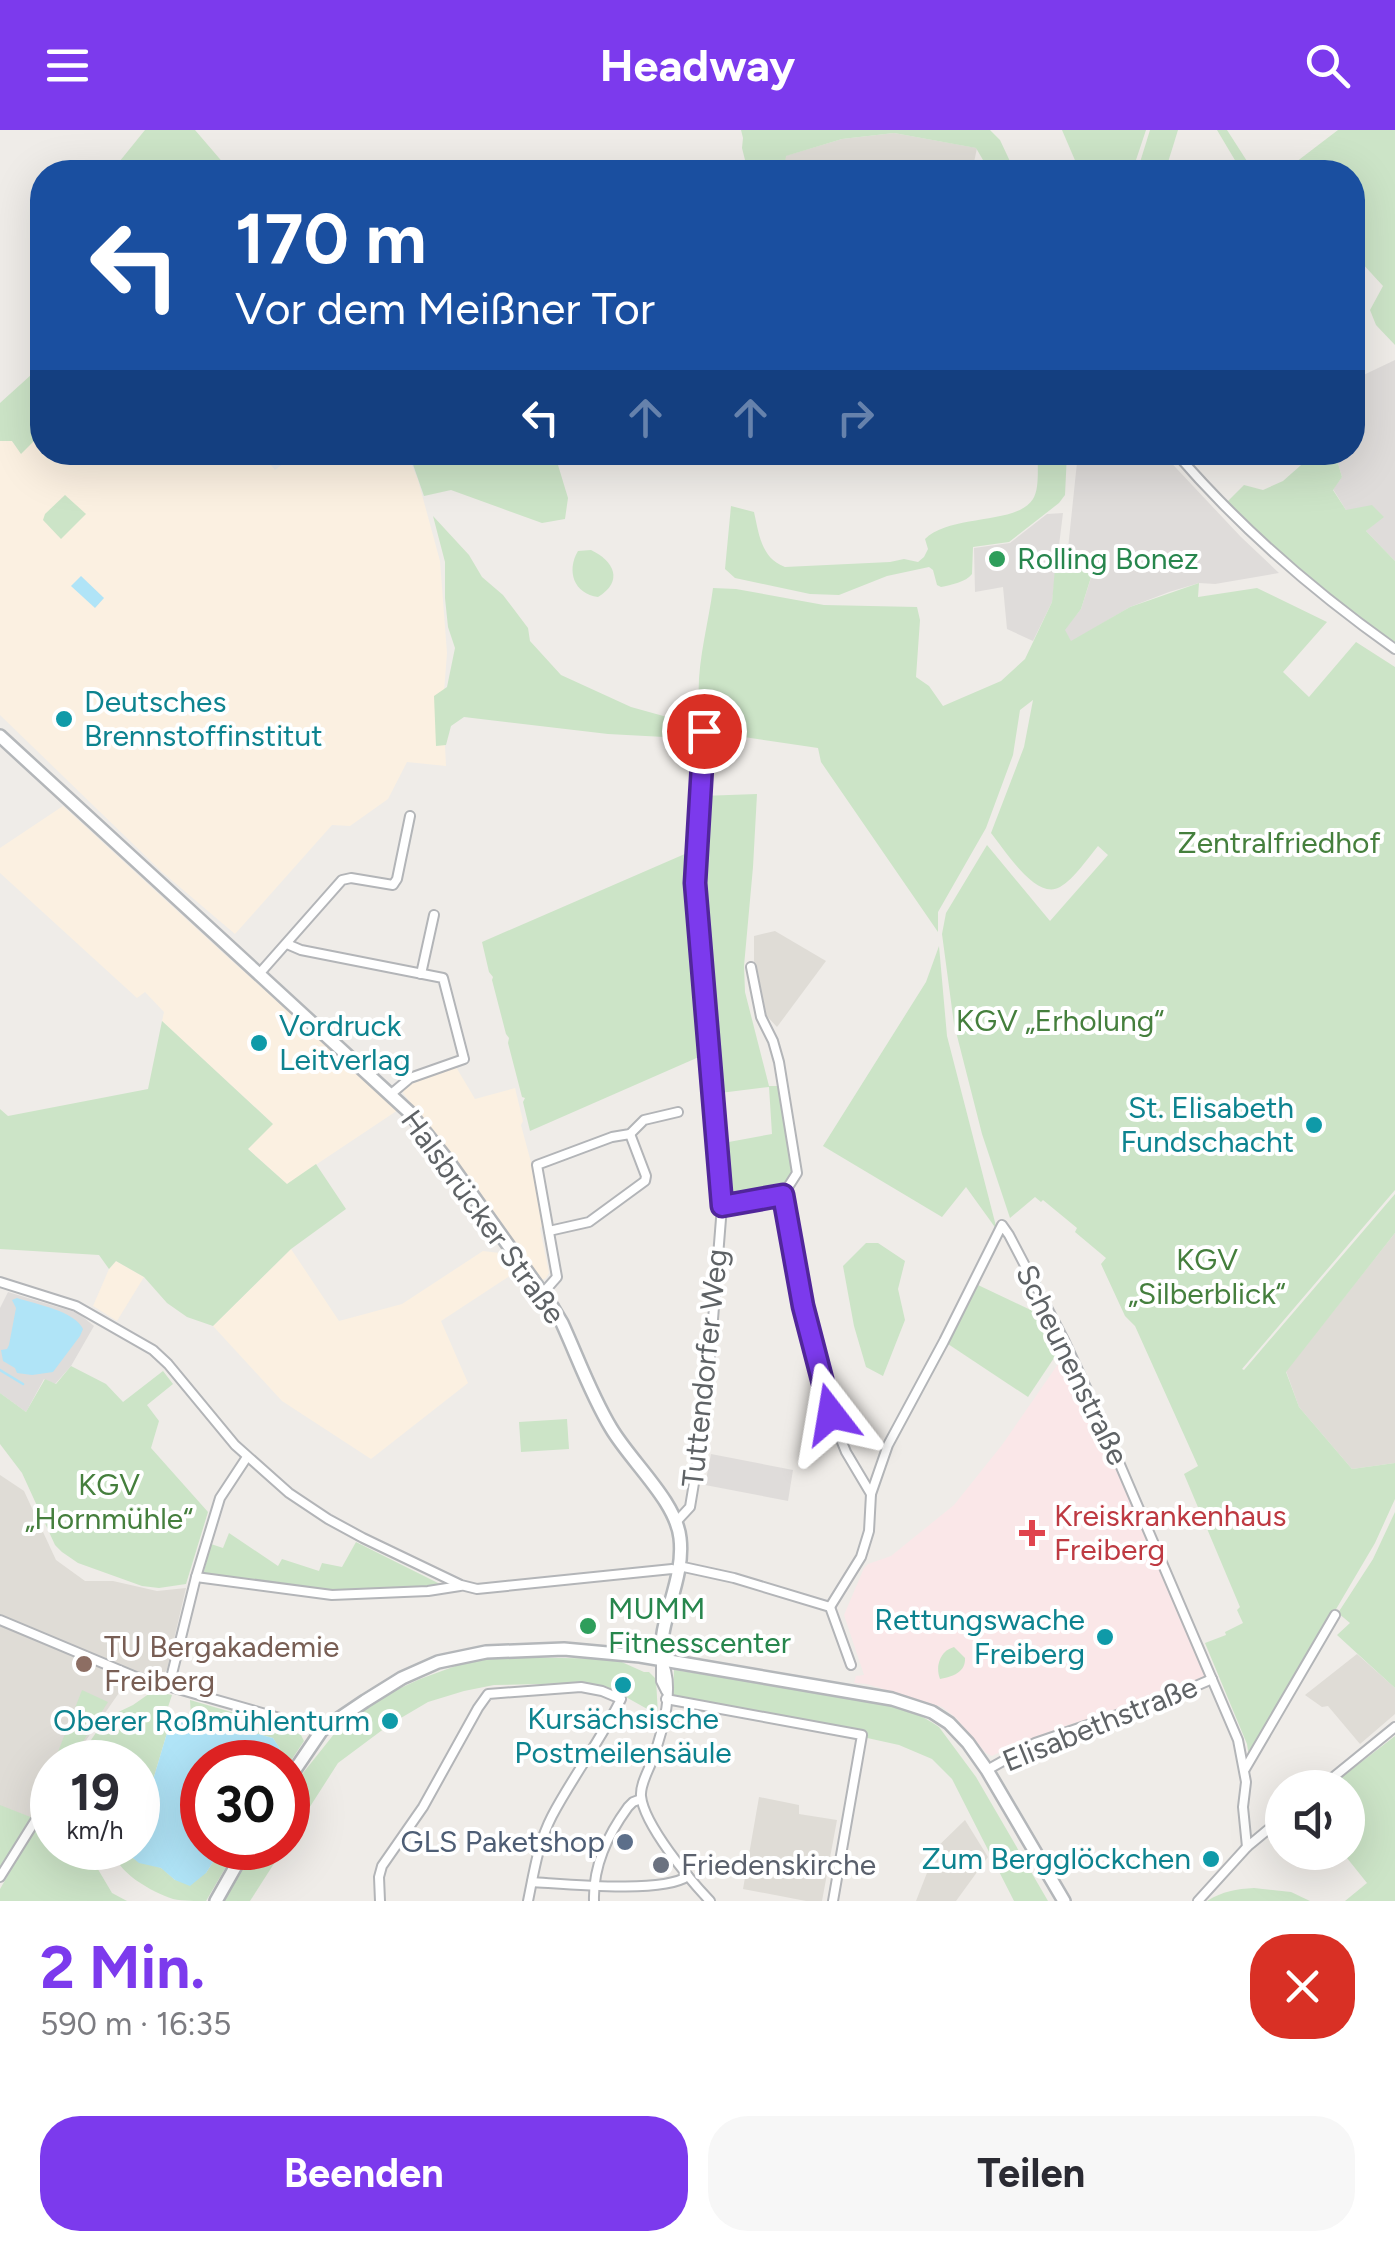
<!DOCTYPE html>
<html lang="de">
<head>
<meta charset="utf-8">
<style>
  :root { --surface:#fff; --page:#f7f7f7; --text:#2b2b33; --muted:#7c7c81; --accent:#7c3aed }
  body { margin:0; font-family:Figtree,sans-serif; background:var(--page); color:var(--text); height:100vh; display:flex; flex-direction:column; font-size:38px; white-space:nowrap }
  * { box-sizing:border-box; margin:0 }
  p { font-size:32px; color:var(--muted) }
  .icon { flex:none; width:55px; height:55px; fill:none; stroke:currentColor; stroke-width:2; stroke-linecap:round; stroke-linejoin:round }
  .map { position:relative; height:1771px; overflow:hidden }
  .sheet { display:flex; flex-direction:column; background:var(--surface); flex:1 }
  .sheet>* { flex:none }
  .hud { position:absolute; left:30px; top:30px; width:1335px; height:305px; border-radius:40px; box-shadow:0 10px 40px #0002; background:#1a4fa0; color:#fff; overflow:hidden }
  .buttons { position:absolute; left:1265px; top:1640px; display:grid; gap:20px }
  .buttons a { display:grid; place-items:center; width:100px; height:100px; border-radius:50%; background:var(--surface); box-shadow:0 10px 40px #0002; font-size:50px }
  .speed { position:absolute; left:30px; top:1610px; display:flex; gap:20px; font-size:50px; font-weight:700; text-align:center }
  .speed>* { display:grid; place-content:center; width:130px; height:130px; border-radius:50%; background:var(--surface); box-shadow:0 10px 40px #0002; line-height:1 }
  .speed small { font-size:25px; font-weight:400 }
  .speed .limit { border:15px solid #d22; background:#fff; color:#111 }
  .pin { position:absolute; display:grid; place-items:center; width:85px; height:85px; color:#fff; margin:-42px; border:5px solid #fff; border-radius:50%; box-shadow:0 2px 10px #0007 }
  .me { position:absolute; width:110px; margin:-55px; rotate:346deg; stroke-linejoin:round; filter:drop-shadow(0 0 8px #0008) }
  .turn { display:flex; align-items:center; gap:35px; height:210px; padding:0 40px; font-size:45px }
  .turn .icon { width:130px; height:130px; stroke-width:2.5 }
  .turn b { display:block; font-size:70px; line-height:85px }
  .lanes { display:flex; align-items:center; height:95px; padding:0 40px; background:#0003; justify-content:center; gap:50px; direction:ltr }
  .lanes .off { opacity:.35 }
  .round { display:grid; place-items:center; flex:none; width:105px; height:105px; border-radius:40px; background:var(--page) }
  .summary { display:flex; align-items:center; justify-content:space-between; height:170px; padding:0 40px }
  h1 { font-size:60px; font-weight:700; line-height:75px; color:var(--accent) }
  .cta { display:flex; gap:20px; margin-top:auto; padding:20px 40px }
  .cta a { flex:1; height:115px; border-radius:40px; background:var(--accent); color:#fff; font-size:40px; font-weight:700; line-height:115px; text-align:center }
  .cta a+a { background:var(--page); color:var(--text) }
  header { display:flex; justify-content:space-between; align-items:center; height:130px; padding:0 40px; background:var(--accent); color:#fff; font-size:45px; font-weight:700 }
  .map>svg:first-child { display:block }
  .commercial { fill:#fbf0e1 }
  .industrial { fill:#dfdcda }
  .education { fill:#dfdcd6 }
  .medical { fill:#fae7e8 }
  .green { fill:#cce4c7 }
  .water { fill:#b0e4f7 }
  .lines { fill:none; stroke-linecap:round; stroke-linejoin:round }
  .stream { stroke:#b0e4f7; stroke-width:2.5 }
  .minor-casing { stroke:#b3b5b8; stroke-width:12 }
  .secondary-casing { stroke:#b4b7ba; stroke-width:16 }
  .minor { stroke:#fff; stroke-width:8 }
  .secondary { stroke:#fff; stroke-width:11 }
  .route-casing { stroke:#51269a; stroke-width:25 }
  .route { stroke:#7c3aed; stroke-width:18 }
  .leisure-dot { fill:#2e9e5b; stroke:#fff; stroke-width:4 }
  .culture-dot { fill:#0f9aa8; stroke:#fff; stroke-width:4 }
  .health-dot { fill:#e0444e; stroke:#fff; stroke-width:4 }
  .education-dot { fill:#8d6e63; stroke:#fff; stroke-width:4 }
  .service-dot { fill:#5c6f8a; stroke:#fff; stroke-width:4 }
  .worship-dot { fill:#6b7280; stroke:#fff; stroke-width:4 }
  .labels { text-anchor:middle; stroke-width:8; stroke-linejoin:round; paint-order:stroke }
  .leisure-label { font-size:30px; fill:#27864d; stroke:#fff; text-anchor:start }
  .culture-label { font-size:30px; fill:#0d838f; stroke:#fff; text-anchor:end }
  .park-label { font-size:30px; fill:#457f3d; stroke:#fff }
  .street-label { font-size:30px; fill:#5f6366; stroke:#fff }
  .health-label { font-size:30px; fill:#be3a42; stroke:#fff; text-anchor:start }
  .education-label { font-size:30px; fill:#785e54; stroke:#fff; text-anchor:start }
  .service-label { font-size:30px; fill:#4e5e75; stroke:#fff; text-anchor:end }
  .worship-label { font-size:30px; fill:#5b616d; stroke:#fff; text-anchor:start }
</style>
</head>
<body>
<header><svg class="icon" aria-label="menu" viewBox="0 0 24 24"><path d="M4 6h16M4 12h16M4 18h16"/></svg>Headway<svg class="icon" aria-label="search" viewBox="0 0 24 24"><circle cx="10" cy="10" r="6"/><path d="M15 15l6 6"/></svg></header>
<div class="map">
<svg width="1395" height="1771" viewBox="0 0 1395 1771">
  <rect width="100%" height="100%" fill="#efece8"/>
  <!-- commercial -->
  <g class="commercial">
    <polygon points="42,303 42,322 261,323 275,340 297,323 407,323 418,350 440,431 447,523 443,575 446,636 407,632 388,669 350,696 332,695 235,804 162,742 0,585 0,311 12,311 21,323"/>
    <polygon points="63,676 223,823 398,980 287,1054 248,1019 272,993 162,891 164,882 145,862 137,868 0,743 0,718"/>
    <polygon points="456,937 475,969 515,958 523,991 521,995 536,1051 542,1096 540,1098 549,1143 546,1148 542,1150 536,1145 498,1092 479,1060 403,963 404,956"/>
    <polygon points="291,1119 339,1191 402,1174 483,1121 500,1123 514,1143 441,1191 468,1253 371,1329 282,1271 213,1196"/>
    <polygon points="116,1131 144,1147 117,1191 93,1176 109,1139"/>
  </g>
  <!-- industrial -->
  <g class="industrial">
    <polygon points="1395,230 1395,431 1366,401 1383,386 1346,380 1333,359 1342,347 1335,323 1352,322 1353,250"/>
    <polygon points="1078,323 1162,323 1241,407 1279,443 1215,454 1199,453 1169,462 1130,477 1071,512 1064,500 1081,479 1097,429 1067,428"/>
    <polygon points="1063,383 1052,472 1033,511 1007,499 1003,457 975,462 974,418 1010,413 1047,384"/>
    <polygon points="8,1162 78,1183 94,1196 71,1236 55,1254 44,1249 26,1282 0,1263 0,1178"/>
    <polygon points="711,1324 793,1340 788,1371 705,1355"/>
  </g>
  <!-- education -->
  <g class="education">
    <polygon points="894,3 977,18 972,42 783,42 785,26 842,9"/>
    <polygon points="775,801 826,831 777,897 763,882 754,836 754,806"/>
    <polygon points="1395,1103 1395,1333 1352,1339 1299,1277 1286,1241"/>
    <polygon points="0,1345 24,1361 56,1430 85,1451 113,1451 157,1461 186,1458 167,1539 164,1544 156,1545 146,1541 123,1557 71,1632 52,1632 52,1660 16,1713 0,1711"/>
    <polygon points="1357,1524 1395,1558 1395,1584 1360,1614 1328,1576 1322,1577 1305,1565"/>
    <polygon points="759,1667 799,1675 799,1684 837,1690 822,1771 806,1771 743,1759"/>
    <polygon points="965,1690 988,1727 956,1771 916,1771 932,1730 928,1726"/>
  </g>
  <!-- medical -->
  <polygon class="medical" points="1065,1224 1207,1545 1134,1575 1068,1595 1027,1610 992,1626 986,1623 956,1588 942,1577 867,1554 854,1553 856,1546 864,1545 844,1485 864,1438 868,1434 891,1426 954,1375 1002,1315"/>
  <!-- green -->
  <g class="green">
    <polygon points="145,0 195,0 231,42 111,42"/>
    <polygon points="741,0 990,0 1000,10 1015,42 990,42 976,18 894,3 842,9 786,26 783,42 748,42 742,18 743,8"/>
    <polygon points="1062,0 1146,0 1132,42 1080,42"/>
    <polygon points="1150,0 1178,0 1165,42 1137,42"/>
    <polygon points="1217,0 1227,0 1254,42 1242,42"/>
    <polygon points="1338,0 1395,0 1395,215 1376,195 1370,180 1383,156 1361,132 1353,127 1352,42 1283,42"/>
    <polygon points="42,235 42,303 21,324 12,311 0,311 0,273"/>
    <polygon points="409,323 569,323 558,335 568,368 565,389 542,393 451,360 424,366"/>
    <path d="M1038 323H1067L1065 365 1059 373 1009 412 973 417 972 444C966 452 951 455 941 457L937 455 933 440 929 437 887 446 839 465 810 464 735 448 725 439 731 376 754 382C759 404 761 428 785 437L890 432 904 429 918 432 924 427 928 419 925 409C950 384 1017 395 1033 369 1040 358 1037 336 1038 323Z"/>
    <polygon points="1310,323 1335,323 1342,347 1333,360 1346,380 1372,375 1384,387 1366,401 1395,431 1395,519 1342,481 1224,375 1244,355 1263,360 1283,351 1309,328"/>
    <polygon points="65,365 86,384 61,409 43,390 45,384"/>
    <polygon points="433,386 469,425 482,447 503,465 528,498 530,511 561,545 631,577 685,592 683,608 608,604 464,587 451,596 446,615 436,616 434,566 447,557 455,518 448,497 445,468 445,432"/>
    <path d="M591 420C614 431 624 451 598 467 574 464 566 441 578 421Z"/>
    <path d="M1056 427 1097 428 1081 479 1065 500 1071 511 1130 477 1199 453 1198 467 1257 458 1327 492 1283 542 1309 567 1356 512 1395 537V1060L1242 1239 1244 1240 1395 1064V1103L1286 1242 1299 1277 1352 1339 1395 1333V1369L1375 1413 1249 1627 1247 1614 1205 1513 1226 1505 1225 1502 1243 1493 1237 1480 1240 1477 1184 1344 1198 1336 1135 1196 1125 1186 1101 1134 1106 1128 1075 1102 1077 1098 1043 1070 1041 1072 1035 1067 1010 1088 982 1004 954 894 942 804 946 783 987 715 1050 791 1108 725 1098 716C1087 729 1075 748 1060 757 1036 771 1005 720 991 703L1024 617 1033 570 1020 580 1013 625 986 698 938 782V802L821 632 818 618 704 601C690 554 707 505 713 458L736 459 824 475 917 477 920 490 916 547 929 556 943 576 1001 551 1025 529 1052 472Z"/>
    <path d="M757 664 753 737 744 836 745 862 769 956H782L797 1043 783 1065 722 1076 718 1014 772 1004 769 957 720 963C709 865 694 766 701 666Z"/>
    <polygon points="694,720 696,822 708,923 530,1001 523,972 525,968 522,967 508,913 509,908 506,904 492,850 493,847 489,842 482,812"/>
    <polygon points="939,816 947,906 997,1100 966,1057 942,1087 823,1016 926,852"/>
    <polygon points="162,891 273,994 248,1019 287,1054 316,1034 346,1079 291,1119 213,1196 187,1187 167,1173 144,1147 116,1131 109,1139 99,1125 0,1119 0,979 8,986 148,959"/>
    <polygon points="866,1113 878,1113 905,1131 898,1159 905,1190 883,1246 866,1237 854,1196 843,1136"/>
    <polygon points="978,1155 1035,1182 1056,1225 1028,1267 948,1214"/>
    <polygon points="71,1236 106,1254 123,1272 163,1241 173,1254 147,1275 159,1291 151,1318 208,1382 186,1454 159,1458 142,1456 78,1433 62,1422 55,1415 22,1343 0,1314 0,1263 26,1282 45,1249 56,1254"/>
    <polygon points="567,1289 569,1319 521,1322 519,1292"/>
    <polygon points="1395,1382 1395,1558 1337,1505 1350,1493 1338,1483 1373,1429"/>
    <polygon points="229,1403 278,1436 282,1429 319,1441 322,1433 342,1437 356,1412 440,1454 440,1458 325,1461 203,1445 211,1414 223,1418"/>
    <path d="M954 1517 965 1528C966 1542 952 1547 940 1549 935 1536 940 1521 954 1517Z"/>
    <polygon points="501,1527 615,1529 644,1542 649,1542 656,1549 658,1585 624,1566 587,1553 494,1555 464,1561 428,1572 389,1595 338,1633 288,1711 288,1662 342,1594 394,1561 420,1549 461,1534"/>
    <path d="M674 1540C718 1546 762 1553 805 1560 850 1567 902 1570 939 1597L976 1647 1048 1771H1014L952 1649 932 1629 899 1615 673 1565Z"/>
    <polygon points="82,1560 108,1572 70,1632 54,1632"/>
    <polygon points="153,1561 172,1565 163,1592 170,1593 150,1660 138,1691 138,1632 76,1632 106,1588 133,1575"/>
    <polygon points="190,1570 289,1599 301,1605 304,1611 288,1635 288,1632 274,1632 280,1619 273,1608 191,1586"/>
    <polygon points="1395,1606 1395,1771 1345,1771 1367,1753 1343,1723 1348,1722 1348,1658 1329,1657"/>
    <polygon points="0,1675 33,1688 0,1738"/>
    <polygon points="40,1690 52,1698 52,1718 86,1719 112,1763 127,1771 0,1771 0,1759"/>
    <path d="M112 1718H126C135 1737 146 1730 161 1738 166 1741 170 1746 175 1750L206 1743 222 1718H237L206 1771C196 1771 183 1771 173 1769 152 1762 115 1742 112 1718Z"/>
    <polygon points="253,1718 284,1718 250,1771 224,1771"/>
    <path d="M1254 1758 1291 1762 1310 1771H1207C1223 1761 1236 1759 1254 1758Z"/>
  </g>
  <!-- water -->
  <g class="water">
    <polygon points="81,446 104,468 95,478 71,456"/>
    <path d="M17 1168C35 1174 75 1181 83 1199L80 1206 53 1242 32 1245 17 1243 15 1238 3 1231 1 1220 7 1219 9 1215 16 1178 12 1170Z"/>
    <polygon points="191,1586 273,1608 280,1619 274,1632 202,1632 202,1718 222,1718 206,1743 190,1756 175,1750 161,1738 139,1733 128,1724 126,1718 138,1718 138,1691 150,1660 170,1593 175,1587"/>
  </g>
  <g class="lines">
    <!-- stream -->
    <polyline class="stream" points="0,1240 23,1254"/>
    <!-- minor casing -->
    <g class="minor-casing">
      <g id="minor">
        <path d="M1175 322C1241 399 1313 461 1395 519"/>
        <polyline points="287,814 301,820 443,848 464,929 410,948 391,964"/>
        <polyline points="751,837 761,887 773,911 779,932 797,1043 783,1065 803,1176 831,1285 846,1322 871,1364 869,1401 861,1427 830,1477"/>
        <polyline points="259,844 342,750 351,748 393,755 397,749 410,686"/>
        <polyline points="421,844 434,785"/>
        <polyline points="722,1076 783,1065"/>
        <polyline points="549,1101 589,1092 645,1051 646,1046 630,1004"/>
        <polyline points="0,1152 76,1176 153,1220 168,1234 235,1315 289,1363 328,1389 363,1408 461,1455 477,1459 672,1439 679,1441"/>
        <polyline points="542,1164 557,1147 537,1035 612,1007 630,1004 644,990 678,982"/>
        <polyline points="871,1364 888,1315 944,1211 1002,1095 1009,1105 1064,1210 1097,1281 1238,1610 1246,1652 1243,1677 1247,1717"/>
        <polyline points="677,1391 690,1377 699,1323 707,1265 722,1076 695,753 704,601"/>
        <polyline points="679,1436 734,1448 830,1477 851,1535"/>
        <polyline points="196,1447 332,1465 428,1461 460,1456"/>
        <polyline points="0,1490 136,1547 322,1600"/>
        <path d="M661 1529C677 1553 662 1603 653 1628 649 1640 640 1654 641 1666 644 1695 690 1750 710 1771"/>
        <polyline points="661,1532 661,1551 666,1561"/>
        <polyline points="169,1556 196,1447 220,1368 247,1327"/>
        <polyline points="666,1569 862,1605 833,1771"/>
        <polyline points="1245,1639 1335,1485"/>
        <polyline points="987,1640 1035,1613 1173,1566 1212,1549"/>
        <polyline points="1320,1658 1395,1597"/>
        <polyline points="0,1747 35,1691"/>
        <path d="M532 1752C566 1754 662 1764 688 1746"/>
        <path d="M380 1771 379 1747 382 1736 423 1677 478 1578 488 1564 581 1557 602 1561 621 1569C601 1610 573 1646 552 1686 538 1713 534 1742 528 1771"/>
        <path d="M594 1771C593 1736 607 1706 628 1677L633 1672 641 1669"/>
        <polyline points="1198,1771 1247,1717 1282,1688"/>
      </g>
    </g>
    <!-- secondary casing -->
    <g class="secondary-casing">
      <g id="secondary">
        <path d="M0 606 409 982 448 1031 553 1178 562 1193C578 1228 591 1265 611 1298 631 1332 676 1371 680 1408 685 1450 659 1488 661 1529"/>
        <polyline points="288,1650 322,1600 365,1571 402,1548 438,1532 486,1522 564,1519 640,1526 892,1569 932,1582 949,1593 968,1613 987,1640 1064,1771"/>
        <polyline points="216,1771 246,1718"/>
      </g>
    </g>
    <!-- minor -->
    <use href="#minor" class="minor"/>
    <!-- secondary -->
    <use href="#secondary" class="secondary"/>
  </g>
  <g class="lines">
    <!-- route casing -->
    <g class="route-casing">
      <polyline id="route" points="704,601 695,753 722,1076 783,1065 803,1176 831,1284"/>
    </g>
    <!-- route -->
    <use href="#route" class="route"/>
  </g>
  <!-- markers -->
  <g class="leisure-dot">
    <circle cx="997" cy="429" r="10"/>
    <circle cx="588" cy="1496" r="10"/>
  </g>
  <g class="culture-dot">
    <circle cx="64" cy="589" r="10"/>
    <circle cx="259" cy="913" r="10"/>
    <circle cx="1314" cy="995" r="10"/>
    <circle cx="1105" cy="1507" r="10"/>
    <circle cx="623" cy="1555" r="10"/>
    <circle cx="390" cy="1591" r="10"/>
    <circle cx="1211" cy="1729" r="10"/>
  </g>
  <path class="health-dot" d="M1027 1388h10v10h10v10h-10v10h-10v-10h-10v-10h10z"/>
  <circle class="education-dot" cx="84" cy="1534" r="10"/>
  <circle class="service-dot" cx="625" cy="1712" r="10"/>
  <circle class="worship-dot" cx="661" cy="1735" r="10"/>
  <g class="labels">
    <!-- leisure labels -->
    <g class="leisure-label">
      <text x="1017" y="439">Rolling Bonez</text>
      <text x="608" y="1489">MUMM<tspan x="608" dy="34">Fitnesscenter</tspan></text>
    </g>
    <!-- culture labels -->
    <g class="culture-label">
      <text x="84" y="582" text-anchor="start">Deutsches<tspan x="84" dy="34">Brennstoffinstitut</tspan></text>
      <text x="279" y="906" text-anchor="start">Vordruck<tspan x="279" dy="34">Leitverlag</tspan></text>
      <text x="1294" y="988">St. Elisabeth<tspan x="1294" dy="34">Fundschacht</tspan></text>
      <text x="1085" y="1500">Rettungswache<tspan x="1085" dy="34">Freiberg</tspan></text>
      <text x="623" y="1599" text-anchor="middle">Kursächsische<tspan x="623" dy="34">Postmeilensäule</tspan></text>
      <text x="370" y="1601">Oberer Roßmühlenturm</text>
      <text x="1191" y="1739">Zum Bergglöckchen</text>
    </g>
    <!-- park labels -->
    <g class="park-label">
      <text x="1279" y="723">Zentralfriedhof</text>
      <text x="1060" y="901">KGV „Erholung“</text>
      <text x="1207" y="1140">KGV<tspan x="1207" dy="34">„Silberblick“</tspan></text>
      <text x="109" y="1365">KGV<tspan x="109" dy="34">„Hornmühle“</tspan></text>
    </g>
    <!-- street labels -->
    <g class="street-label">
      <text transform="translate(483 1087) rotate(54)" y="10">Halsbrücker Straße</text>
      <text transform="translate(1072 1235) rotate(64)" y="10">Scheunenstraße</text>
      <text transform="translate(705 1238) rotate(-84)" y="10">Tuttendorfer Weg</text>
      <text transform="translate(1100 1594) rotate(-22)" y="10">Elisabethstraße</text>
    </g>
    <!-- health labels -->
    <g class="health-label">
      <text x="1054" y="1396">Kreiskrankenhaus<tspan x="1054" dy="34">Freiberg</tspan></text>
    </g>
    <!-- education labels -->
    <g class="education-label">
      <text x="104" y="1527">TU Bergakademie<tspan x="104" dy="34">Freiberg</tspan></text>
    </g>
    <!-- service labels -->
    <g class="service-label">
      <text x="605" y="1722">GLS Paketshop</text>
    </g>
    <!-- worship labels -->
    <g class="worship-label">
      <text x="681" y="1745">Friedenskirche</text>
    </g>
  </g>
</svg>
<div class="buttons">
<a><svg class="icon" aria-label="sound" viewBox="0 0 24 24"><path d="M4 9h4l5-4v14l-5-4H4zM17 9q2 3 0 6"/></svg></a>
</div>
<div class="speed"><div>19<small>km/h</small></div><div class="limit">30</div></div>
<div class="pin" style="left:704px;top:601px;background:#d93025"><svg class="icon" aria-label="arrive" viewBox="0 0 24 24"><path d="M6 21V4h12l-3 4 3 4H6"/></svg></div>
<svg class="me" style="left:831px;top:1284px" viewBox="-20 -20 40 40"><path d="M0-17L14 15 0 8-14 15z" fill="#7c3aed" stroke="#fff" stroke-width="4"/></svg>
<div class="hud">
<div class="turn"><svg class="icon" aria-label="left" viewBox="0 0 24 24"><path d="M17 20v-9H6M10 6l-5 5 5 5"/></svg><div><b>170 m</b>Vor dem Meißner Tor</div></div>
<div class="lanes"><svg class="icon" aria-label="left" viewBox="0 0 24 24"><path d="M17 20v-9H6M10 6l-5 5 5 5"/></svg><svg class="icon off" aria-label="ahead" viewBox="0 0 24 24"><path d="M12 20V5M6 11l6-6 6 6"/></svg><svg class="icon off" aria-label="ahead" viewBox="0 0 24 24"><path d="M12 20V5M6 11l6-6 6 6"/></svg><svg class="icon off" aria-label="right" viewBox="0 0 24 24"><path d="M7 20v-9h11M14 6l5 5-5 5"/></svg></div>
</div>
</div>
<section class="sheet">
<div class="summary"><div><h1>2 Min.</h1><p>590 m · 16:35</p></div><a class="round" style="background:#d93025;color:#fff"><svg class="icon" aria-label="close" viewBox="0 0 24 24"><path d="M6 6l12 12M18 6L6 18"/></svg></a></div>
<div class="cta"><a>Beenden</a><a>Teilen</a></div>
</section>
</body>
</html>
